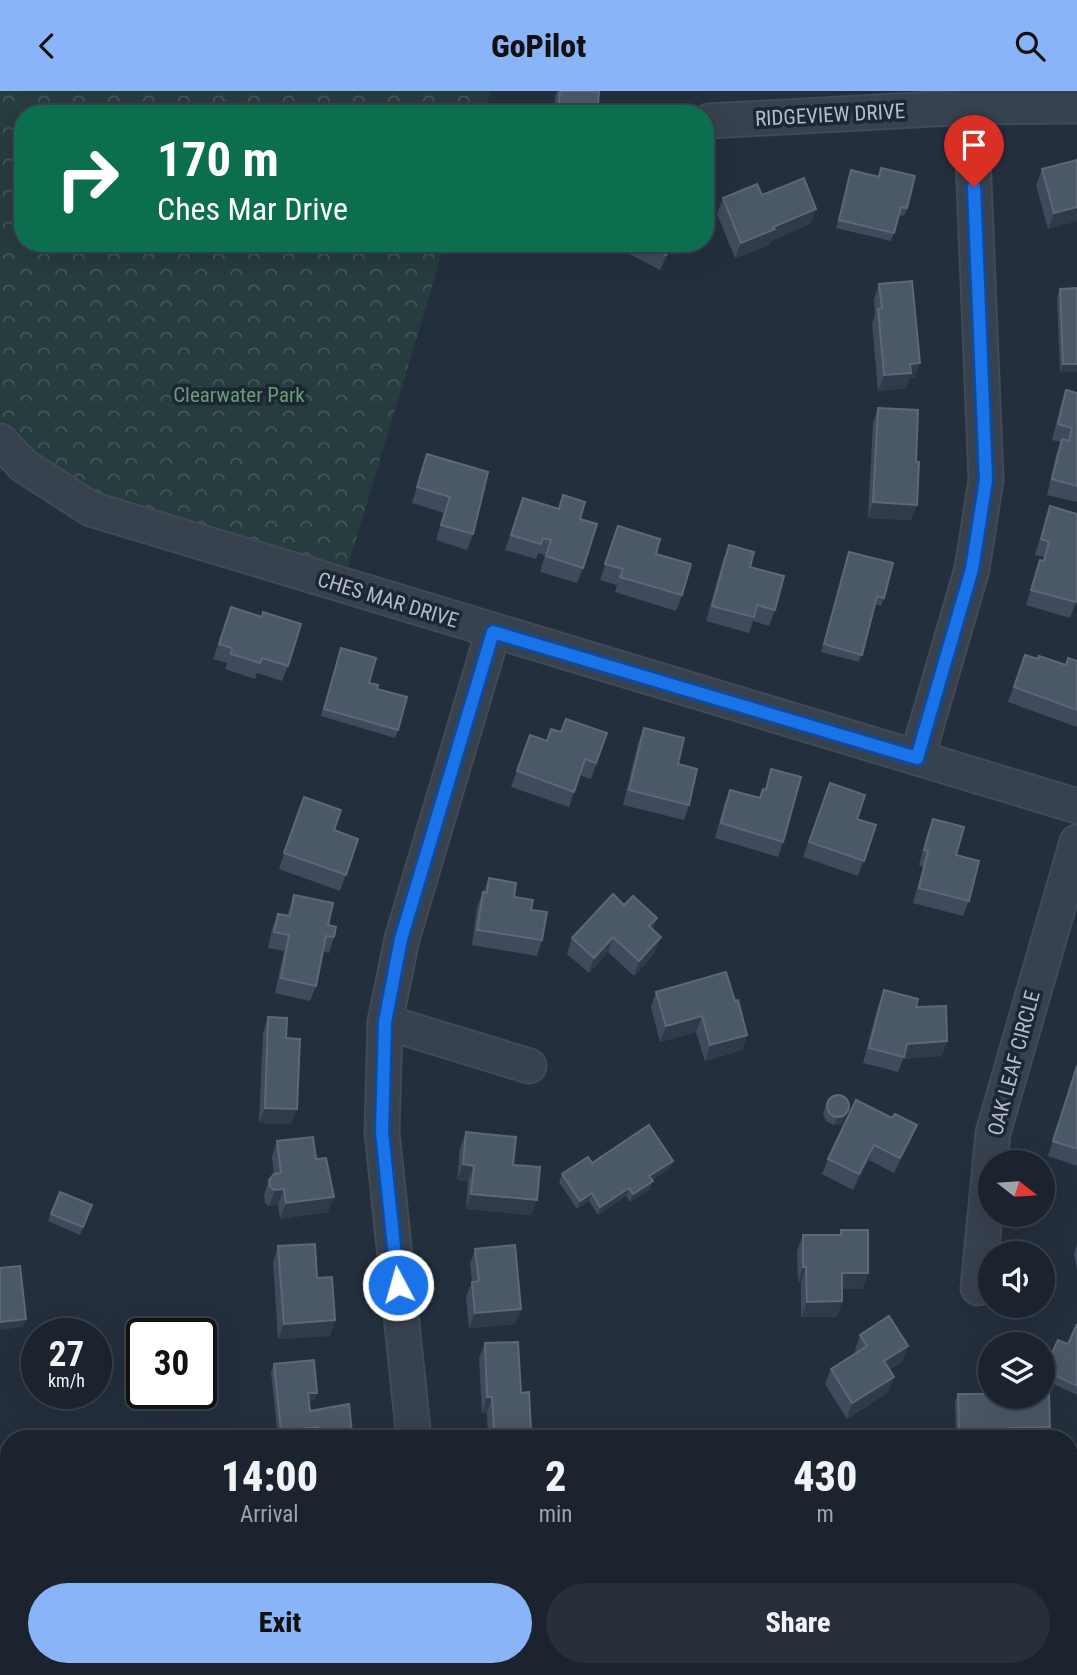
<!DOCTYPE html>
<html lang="en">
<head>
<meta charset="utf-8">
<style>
  :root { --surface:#1b232e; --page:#282f3a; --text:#f1f3f6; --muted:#a0a4aa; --line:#39404a; --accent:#8ab4f8 }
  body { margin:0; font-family:"Roboto Condensed",sans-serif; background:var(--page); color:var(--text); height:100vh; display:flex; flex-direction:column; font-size:26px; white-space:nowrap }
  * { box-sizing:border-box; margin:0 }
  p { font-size:23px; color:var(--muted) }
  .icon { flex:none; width:38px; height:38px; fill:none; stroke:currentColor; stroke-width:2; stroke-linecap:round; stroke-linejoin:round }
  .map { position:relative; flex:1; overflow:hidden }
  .details { position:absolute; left:0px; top:1339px; width:1078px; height:247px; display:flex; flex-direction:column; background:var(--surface); border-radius:28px 28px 0 0; box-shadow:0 7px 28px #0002,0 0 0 2px var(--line) }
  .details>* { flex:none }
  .hud { position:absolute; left:14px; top:14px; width:700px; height:147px; border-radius:28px; box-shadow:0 7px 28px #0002,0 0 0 2px var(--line); background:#0b6e4f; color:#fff; overflow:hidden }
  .needle { width:46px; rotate:107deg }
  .controls { position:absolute; left:978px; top:1059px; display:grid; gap:14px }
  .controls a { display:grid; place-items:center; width:77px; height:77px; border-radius:50%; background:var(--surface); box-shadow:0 7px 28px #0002,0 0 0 2px var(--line); font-size:35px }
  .speed { position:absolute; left:21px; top:1227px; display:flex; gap:14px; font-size:35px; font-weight:700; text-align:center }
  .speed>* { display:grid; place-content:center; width:91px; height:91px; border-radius:50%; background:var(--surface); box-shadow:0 7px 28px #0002,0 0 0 2px var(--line); line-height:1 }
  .speed small { font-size:18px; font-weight:400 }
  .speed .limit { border:4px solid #111; border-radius:10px; background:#fff; color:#111 }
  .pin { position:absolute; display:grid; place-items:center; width:60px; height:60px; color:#fff; margin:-72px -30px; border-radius:50% 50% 50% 0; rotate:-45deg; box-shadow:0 0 7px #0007 }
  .pin .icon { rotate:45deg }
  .me { position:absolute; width:77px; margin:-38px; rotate:354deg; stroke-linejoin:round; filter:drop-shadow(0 0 5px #0008) }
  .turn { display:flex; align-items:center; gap:24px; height:147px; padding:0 28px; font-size:32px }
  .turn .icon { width:91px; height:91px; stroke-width:2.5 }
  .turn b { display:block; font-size:49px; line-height:60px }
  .eta { display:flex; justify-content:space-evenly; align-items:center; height:119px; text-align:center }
  .eta b { font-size:42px; font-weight:800; line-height:49px }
  .cta { display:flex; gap:14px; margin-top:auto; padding:14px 28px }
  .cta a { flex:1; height:80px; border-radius:42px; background:var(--accent); color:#111; font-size:28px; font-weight:800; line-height:80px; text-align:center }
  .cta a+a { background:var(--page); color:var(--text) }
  header { display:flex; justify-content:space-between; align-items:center; height:91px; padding:0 28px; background:var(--accent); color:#111; font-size:32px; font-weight:800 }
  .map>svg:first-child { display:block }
  .park { fill:url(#park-crowns) }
  .water { fill:url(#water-rules) }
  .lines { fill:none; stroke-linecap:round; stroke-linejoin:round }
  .minor-casing { stroke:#414a57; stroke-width:37 }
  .minor { stroke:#38414e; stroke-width:33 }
  .wall { fill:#3f4b5c }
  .shaded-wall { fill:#2f3b4b }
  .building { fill:#4b5868; stroke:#5c6777; stroke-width:2 }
  .route-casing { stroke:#114b97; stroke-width:18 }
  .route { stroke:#1a73e8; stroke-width:12 }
  .labels { text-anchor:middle; stroke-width:7; stroke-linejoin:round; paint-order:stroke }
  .street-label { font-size:21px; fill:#b4bcc9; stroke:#1d2633 }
  .park-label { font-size:21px; fill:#6b9a76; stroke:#1d2633 }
</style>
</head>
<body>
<header><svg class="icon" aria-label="back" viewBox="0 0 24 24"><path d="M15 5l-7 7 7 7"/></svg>GoPilot<svg class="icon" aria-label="search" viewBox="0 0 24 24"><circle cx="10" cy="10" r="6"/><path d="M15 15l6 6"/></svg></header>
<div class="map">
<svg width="1077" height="1584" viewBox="0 0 1077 1584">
  <defs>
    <pattern id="park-crowns" width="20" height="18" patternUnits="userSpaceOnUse" patternTransform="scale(1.75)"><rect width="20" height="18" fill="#263c3f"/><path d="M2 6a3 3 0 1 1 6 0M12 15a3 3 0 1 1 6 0" fill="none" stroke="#435659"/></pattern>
    <pattern id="water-rules" width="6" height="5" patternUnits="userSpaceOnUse" patternTransform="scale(1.75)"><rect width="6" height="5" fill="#17263c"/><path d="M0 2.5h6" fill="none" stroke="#364457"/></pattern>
  </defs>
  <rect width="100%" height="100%" fill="#242f3e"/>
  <!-- park -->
  <polygon class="park" points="0,0 491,0 484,23 23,23 23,152 445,152 342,495 91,418 0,351"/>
  <!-- water -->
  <polygon class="water" points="697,1577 1001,1577 1001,1584 687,1584"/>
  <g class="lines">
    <!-- minor casing -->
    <g class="minor-casing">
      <g id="minor">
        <polyline points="709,30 971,16 1077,15"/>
        <polyline points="0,350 24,375 91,418 1077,715"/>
        <polyline points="917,667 972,478 986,389 971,16"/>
        <polyline points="385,931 529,975"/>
        <polyline points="978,1197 993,1042 1077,751"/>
        <polyline points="414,1348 382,1041 385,931 402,848 493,541"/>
        <polyline points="378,1584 380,1577"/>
      </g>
    </g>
    <!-- minor -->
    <use href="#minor" class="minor"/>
  </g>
  <!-- wall -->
  <g class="wall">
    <polygon points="557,0 599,0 598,14 605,23 554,23 555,6"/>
    <polygon points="1077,69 1077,130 1048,138 1036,94 1042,78"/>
    <polygon points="881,77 907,117 904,125 899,124 891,150 836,137 851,79 878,86"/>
    <polygon points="762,104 816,118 810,133 771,150 769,154 735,167 717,123 723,107"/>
    <polygon points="608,152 675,152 660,179"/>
    <polygon points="879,193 915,287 909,287 906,297 878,300 872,233 875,224 874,208"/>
    <polygon points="1060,198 1077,281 1060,281 1057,206"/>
    <polygon points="1066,299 1077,302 1077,411 1047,404 1056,364 1061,351 1052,349 1061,314"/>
    <polygon points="878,317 916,371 911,429 868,427 873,332"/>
    <polygon points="427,363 473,443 467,459 436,449 444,422 412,412"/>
    <polygon points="563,404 580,428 583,477 577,492 540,481 545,464 538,462 536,468 505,459 523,407 558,418"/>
    <polygon points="1050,415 1077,508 1070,527 1026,514 1040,469 1043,470 1044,466 1035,464"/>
    <polygon points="618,435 656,463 682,504 676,520 615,501 617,494 600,489"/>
    <polygon points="729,454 750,476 775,519 769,535 753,530 749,542 706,530 723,469"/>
    <polygon points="849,461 884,507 881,515 875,513 859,571 821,561"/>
    <polygon points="231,516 288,575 282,590 257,582 255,588 225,578 227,572 213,568"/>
    <polygon points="341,557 369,592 377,598 398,639 395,647 321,625"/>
    <polygon points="1025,564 1038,568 1066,574 1077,570 1077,636 1008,611"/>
    <polygon points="644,637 678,673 689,714 684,729 623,714 638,652"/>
    <polygon points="561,641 607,642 591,688 580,684 569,716 511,696 530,644 546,650"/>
    <polygon points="771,678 783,751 778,766 715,747 724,714 730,699 759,707 763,698 765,698"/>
    <polygon points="830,692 857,728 876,734 858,785 803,766"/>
    <polygon points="304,706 334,739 358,748 340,800 279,778"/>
    <polygon points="933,728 956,764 969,810 963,825 913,812 923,776 919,774 927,743"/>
    <polygon points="489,787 531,819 542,849 537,865 472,854 477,816"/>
    <polygon points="294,804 328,834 334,846 329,862 323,860 316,895 310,910 275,902 284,860 268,857 272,838 278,823 287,825"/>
    <polygon points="624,814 657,827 653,839 655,861 634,885 608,861 589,882 567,863 572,847"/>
    <polygon points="884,899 916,916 942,965 903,968 898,981 863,972 878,915"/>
    <polygon points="656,901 735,910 747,944 742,959 705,970 696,941 660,951 651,916"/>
    <polygon points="268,926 286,947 291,1033 259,1032 263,942"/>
    <polygon points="1077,974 1077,1075 1048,1065"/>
    <polygon points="856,1009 911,1049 894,1082 869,1069 853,1099 822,1083 828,1068"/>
    <polygon points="826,1014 846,1024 842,1032 834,1034 826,1030 823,1022"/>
    <polygon points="466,1041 513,1074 537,1109 531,1124 466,1118 468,1090 457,1089 460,1057"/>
    <polygon points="277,1050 316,1068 328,1121 280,1128 278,1114 269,1115 265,1112 264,1104 269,1089 274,1083 272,1066"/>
    <polygon points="673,1070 670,1077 652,1089 650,1098 630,1111 626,1105 598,1124 589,1110 577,1118 559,1091 562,1083 592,1072"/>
    <polygon points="60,1101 92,1114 80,1144 48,1130"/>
    <polygon points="841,1139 863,1198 842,1198 842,1210 837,1226 801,1226 801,1191 798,1191 797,1160 803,1144 839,1144"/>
    <polygon points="1077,1153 1077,1179 1074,1162"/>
    <polygon points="278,1155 317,1187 335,1229 330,1245 278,1248 273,1171"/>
    <polygon points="475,1158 521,1218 515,1233 469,1237 466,1206 472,1191 470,1173"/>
    <polygon points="1077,1233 1077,1304 1043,1288 1044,1279 1068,1253"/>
    <polygon points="860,1244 903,1270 889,1279 894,1286 888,1301 847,1328 825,1293 831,1278 856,1262 855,1259"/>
    <polygon points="485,1252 521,1302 528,1348 488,1348 487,1322 482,1322 479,1267"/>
    <polygon points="274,1273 317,1302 314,1309 309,1310 310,1320 352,1342 350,1348 315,1348 315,1344 278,1348 271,1281"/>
    <polygon points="984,1297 1047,1344 956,1347 955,1311 958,1303 982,1303"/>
    <polygon points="259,1577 301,1577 298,1584 269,1584 258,1580"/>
    <polygon points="465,1577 490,1577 487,1584"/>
  </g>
  <!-- shaded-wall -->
  <g class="shaded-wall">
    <polygon points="1077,116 1077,130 1048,138 1054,122"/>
    <polygon points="816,118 810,133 771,150 769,154 735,167 741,152 773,136"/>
    <polygon points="672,152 675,152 660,179 666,164"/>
    <polygon points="920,272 915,287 909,287 906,297 878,300 884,284 910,273"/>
    <polygon points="1063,273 1077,273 1077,281 1060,281"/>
    <polygon points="873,411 917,414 911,429 868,427"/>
    <polygon points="657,827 651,843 649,835"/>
    <polygon points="613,846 608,861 589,882 594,867"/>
    <polygon points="661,846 655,861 634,885 639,870"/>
    <polygon points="702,925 696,941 660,951 666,935"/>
    <polygon points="747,944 742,959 705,970 710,954"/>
    <polygon points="947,950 942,965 903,968 907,953"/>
    <polygon points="849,1016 842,1032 834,1034 837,1027"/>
    <polygon points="265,1017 297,1018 291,1033 259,1032"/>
    <polygon points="917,1034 911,1049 894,1082 900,1067"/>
    <polygon points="874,1054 869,1069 853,1099 859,1083"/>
    <polygon points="673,1070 670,1077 646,1093 649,1085"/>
    <polygon points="463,1073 474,1075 468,1090 457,1089"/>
    <polygon points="653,1090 650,1098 630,1111 633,1103"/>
    <polygon points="629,1097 626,1105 598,1124 600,1116"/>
    <polygon points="284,1098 278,1114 269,1115 275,1099"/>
    <polygon points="592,1102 589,1110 577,1118 580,1110"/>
    <polygon points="471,1103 537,1109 531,1124 466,1118"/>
    <polygon points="334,1106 328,1121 280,1128 286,1112"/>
    <polygon points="803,1176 806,1176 801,1191 798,1191"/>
    <polygon points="842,1182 868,1182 863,1198 837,1198"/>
    <polygon points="842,1210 837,1226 801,1226 807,1211"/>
    <polygon points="521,1218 515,1233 469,1237 475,1222"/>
    <polygon points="26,1228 23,1236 0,1239 0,1231"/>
    <polygon points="335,1229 330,1245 278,1248 284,1233"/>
    <polygon points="908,1255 903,1270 878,1286 884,1270"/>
    <polygon points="894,1286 888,1301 847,1328 852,1312"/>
    <polygon points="308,1302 317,1302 314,1309 305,1310"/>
    <polygon points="487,1306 492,1306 487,1322 482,1322"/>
    <polygon points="318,1336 315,1344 278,1348 281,1340"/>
    <polygon points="1050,1336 1047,1344 1010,1345 1009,1348 956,1347 959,1339"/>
    <polygon points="531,1339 528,1348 491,1348 494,1340"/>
    <polygon points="352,1342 350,1348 318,1348 319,1345"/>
  </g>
  <!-- building -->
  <g class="building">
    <polygon points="560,0 599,0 598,14 605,14 605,23 558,23"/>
    <polygon points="1077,69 1077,116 1054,122 1042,78"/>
    <polygon points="881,77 915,85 907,117 901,116 894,142 839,129 851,79 879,86"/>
    <polygon points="804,87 816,118 773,136 775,138 741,152 723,107 757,93 762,104"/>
    <polygon points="643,152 672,152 666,164"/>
    <polygon points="912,190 920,272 910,273 911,282 884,284 878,218 882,217 879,193"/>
    <polygon points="1077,197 1077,273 1063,273 1060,198"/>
    <polygon points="1066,299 1077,302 1077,395 1052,388 1062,348 1069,350 1072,337 1058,333"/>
    <polygon points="878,317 918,319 916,371 919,371 917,414 873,411"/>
    <polygon points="427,363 488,381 473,443 441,434 450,406 417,396"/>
    <polygon points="563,404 585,411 580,428 597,433 583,477 546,465 551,449 543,447 541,453 511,444 523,407 559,418"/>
    <polygon points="1050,415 1077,423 1077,508 1076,511 1031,499 1040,469 1044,470 1049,451 1041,448"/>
    <polygon points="618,435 660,448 656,463 691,473 682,504 620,486 623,478 605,473"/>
    <polygon points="729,454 754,461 750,476 784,485 775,519 757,514 754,526 712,515"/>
    <polygon points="849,461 893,472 884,507 877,505 862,564 824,553"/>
    <polygon points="231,516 262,526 263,521 301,533 288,575 262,567 260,572 231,563 232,557 219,553"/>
    <polygon points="341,557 376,567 369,592 378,594 377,598 407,606 398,639 324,618"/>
    <polygon points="1025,564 1038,568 1039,565 1066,574 1068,567 1077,570 1077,619 1014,596"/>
    <polygon points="566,628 607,642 596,672 585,668 574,701 517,680 530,644 547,650 551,638 561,641"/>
    <polygon points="644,637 684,647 678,673 697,678 689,714 629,699"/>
    <polygon points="771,678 801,686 783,751 721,732 730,699 760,707 763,698 766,699"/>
    <polygon points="830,692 865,704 857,728 876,734 864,770 809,751"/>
    <polygon points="304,706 341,719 334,739 358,748 346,784 284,762"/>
    <polygon points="933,728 964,736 956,764 979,770 969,810 919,797 928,760 924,759"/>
    <polygon points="489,787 516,792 514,806 533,809 531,819 547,821 542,849 477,839 483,801 487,802"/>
    <polygon points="613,803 624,814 633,805 657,827 649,835 661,846 639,870 613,846 594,867 572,847"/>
    <polygon points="294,804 333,812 328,834 336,836 334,846 326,845 316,895 281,887 289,844 274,841 278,823 290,825"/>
    <polygon points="726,881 735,910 738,909 747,944 710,954 702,925 666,935 656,901"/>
    <polygon points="884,899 918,908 916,916 946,915 947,950 907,953 904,966 869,957"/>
    <polygon points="268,926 287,927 286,947 300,948 297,1018 265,1017"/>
    <polygon points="1077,975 1077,1058 1053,1050"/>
    <circle cx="838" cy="1015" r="11"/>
    <polygon points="856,1009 892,1027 895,1023 917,1034 900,1067 874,1054 859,1083 828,1068"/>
    <polygon points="649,1034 673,1070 649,1085 653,1090 633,1103 629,1097 600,1116 592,1102 580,1110 562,1083 588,1066 592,1072"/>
    <polygon points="466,1041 516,1046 513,1074 540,1076 537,1109 471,1103 474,1075 463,1073"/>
    <polygon points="313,1046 316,1068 326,1067 334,1106 286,1112 284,1098 275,1099 270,1096 269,1089 274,1083 281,1082 277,1050"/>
    <polygon points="60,1101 92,1114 83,1136 51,1123"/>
    <polygon points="841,1139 868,1139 868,1182 842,1182 842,1210 807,1211 806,1176 803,1176 803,1144 841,1144"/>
    <polygon points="315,1153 317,1187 332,1186 335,1229 284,1233 278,1155"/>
    <polygon points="515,1154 521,1218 475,1222 472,1191 479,1190 475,1158"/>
    <polygon points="20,1175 26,1228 0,1231 0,1177"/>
    <polygon points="889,1225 908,1255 884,1270 894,1286 852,1312 831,1278 867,1255 860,1244"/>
    <polygon points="1077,1233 1077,1295 1044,1279 1058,1249 1068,1253"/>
    <polygon points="518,1251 521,1302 529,1301 531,1339 494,1340 492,1306 487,1306 485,1252"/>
    <polygon points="314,1269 317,1302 308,1302 310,1320 349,1313 352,1342 319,1345 318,1336 281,1340 274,1273"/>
    <polygon points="984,1297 990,1297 990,1306 1043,1306 1043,1301 1049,1302 1050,1336 1011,1337 1011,1342 959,1339 958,1303 985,1303"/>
  </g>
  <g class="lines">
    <!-- route casing -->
    <g class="route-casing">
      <polyline id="route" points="398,1194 382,1041 385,931 401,848 493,541 917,667 972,478 986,389 974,96"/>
    </g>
    <!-- route -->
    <use href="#route" class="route"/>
  </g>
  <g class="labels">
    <!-- street labels -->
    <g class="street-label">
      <text transform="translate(830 24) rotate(-3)" y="7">RIDGEVIEW DRIVE</text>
      <text transform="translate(388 509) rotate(17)" y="7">CHES MAR DRIVE</text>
      <text transform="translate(1014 972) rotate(-75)" y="7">OAK LEAF CIRCLE</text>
    </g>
    <!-- park labels -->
    <g class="park-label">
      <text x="239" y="311">Clearwater Park</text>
    </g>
  </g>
</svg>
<div class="controls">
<a><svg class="needle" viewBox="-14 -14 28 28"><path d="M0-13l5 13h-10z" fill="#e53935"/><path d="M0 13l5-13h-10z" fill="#a0a4aa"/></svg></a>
<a><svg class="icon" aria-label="sound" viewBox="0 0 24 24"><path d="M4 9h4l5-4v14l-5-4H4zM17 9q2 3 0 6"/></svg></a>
<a><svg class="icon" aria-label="layers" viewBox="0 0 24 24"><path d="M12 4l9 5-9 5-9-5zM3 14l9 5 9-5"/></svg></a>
</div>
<div class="speed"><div>27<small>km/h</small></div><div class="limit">30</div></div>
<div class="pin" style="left:974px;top:96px;background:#d93025"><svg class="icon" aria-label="arrive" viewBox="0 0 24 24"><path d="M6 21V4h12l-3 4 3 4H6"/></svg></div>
<svg class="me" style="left:398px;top:1194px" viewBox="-20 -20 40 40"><circle r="17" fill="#1a73e8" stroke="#fff" stroke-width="3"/><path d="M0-11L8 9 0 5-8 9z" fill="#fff"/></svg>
<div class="hud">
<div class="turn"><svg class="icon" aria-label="right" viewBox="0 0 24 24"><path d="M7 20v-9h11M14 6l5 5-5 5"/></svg><div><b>170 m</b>Ches Mar Drive</div></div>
</div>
<section class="details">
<div class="eta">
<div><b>14:00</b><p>Arrival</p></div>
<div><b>2</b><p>min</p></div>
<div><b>430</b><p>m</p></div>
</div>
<div class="cta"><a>Exit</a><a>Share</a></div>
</section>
</div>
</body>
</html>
